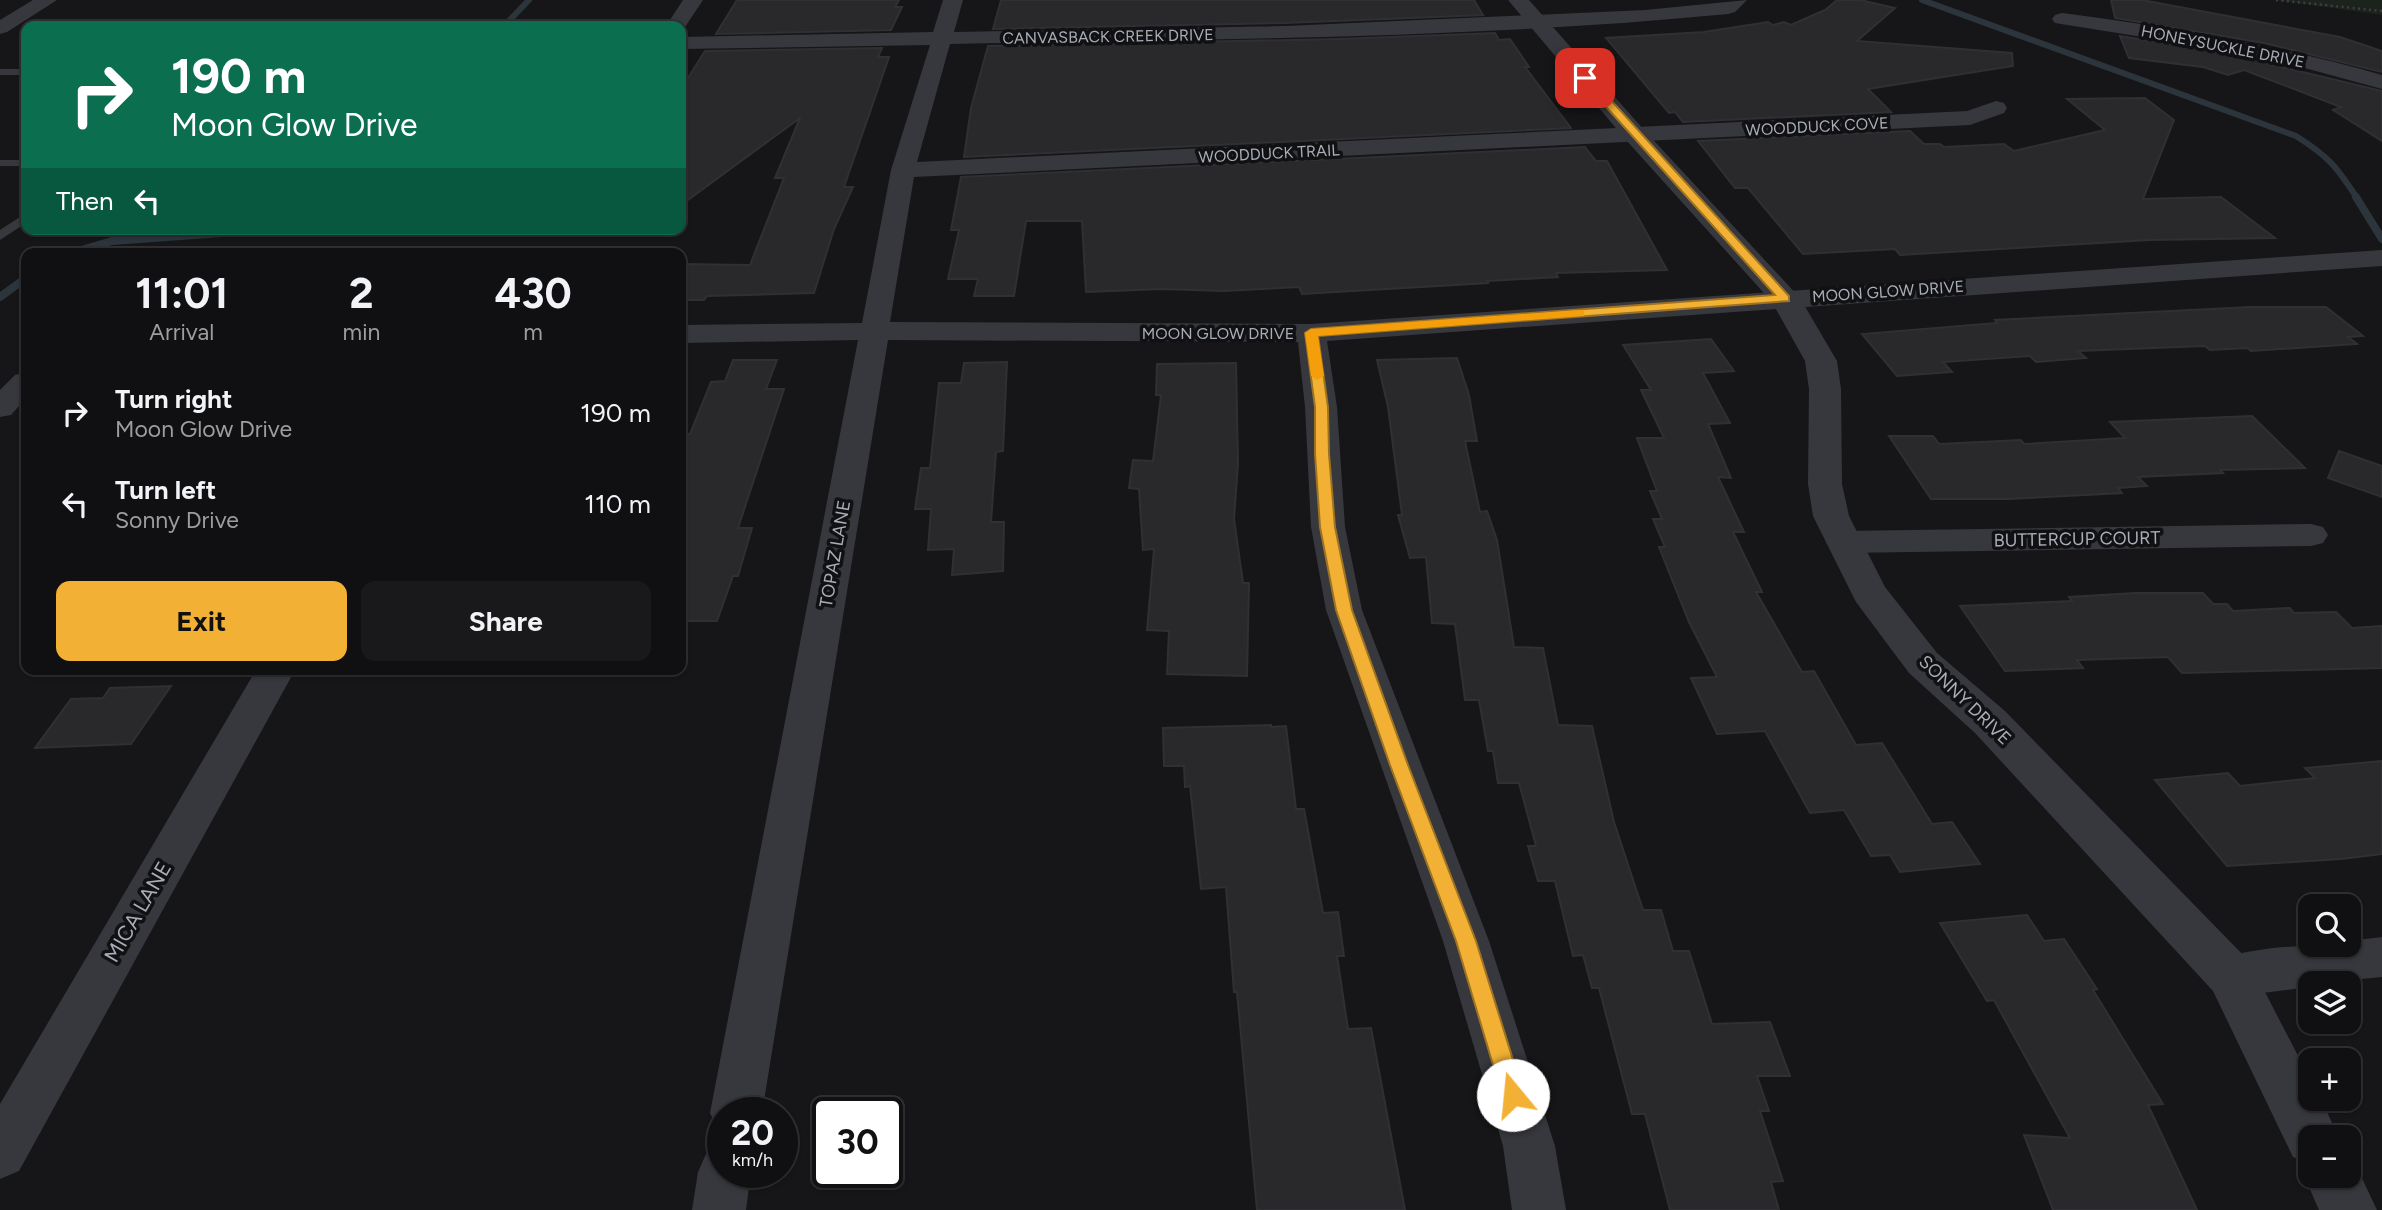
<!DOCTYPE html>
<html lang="en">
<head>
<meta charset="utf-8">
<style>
  :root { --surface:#101012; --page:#19191b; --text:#f1f3f6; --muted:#9c9d9f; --line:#303032; --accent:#f2b134 }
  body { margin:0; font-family:Figtree,sans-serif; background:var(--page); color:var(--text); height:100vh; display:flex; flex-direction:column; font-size:26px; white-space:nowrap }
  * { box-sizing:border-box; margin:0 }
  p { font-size:23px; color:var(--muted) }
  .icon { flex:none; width:38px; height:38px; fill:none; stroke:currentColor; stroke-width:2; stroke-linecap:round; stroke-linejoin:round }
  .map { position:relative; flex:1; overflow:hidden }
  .side { position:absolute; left:21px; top:248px; width:665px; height:427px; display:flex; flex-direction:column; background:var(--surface); border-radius:14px; box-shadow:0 2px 5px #0004,0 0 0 2px var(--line) }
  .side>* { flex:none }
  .banner { position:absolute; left:21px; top:21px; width:665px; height:214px; border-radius:14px; box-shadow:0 2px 5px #0004,0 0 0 2px var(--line); background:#0b6e4f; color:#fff; overflow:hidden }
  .controls { position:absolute; left:2298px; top:894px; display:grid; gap:14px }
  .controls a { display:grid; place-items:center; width:63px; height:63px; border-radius:14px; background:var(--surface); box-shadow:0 2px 5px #0004,0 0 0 2px var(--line); font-size:35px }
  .speed { position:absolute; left:707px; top:1097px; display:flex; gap:14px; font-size:35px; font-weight:700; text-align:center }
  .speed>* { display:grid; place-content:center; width:91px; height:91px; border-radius:50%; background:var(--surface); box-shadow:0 2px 5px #0004,0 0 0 2px var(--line); line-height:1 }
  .speed small { font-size:18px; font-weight:400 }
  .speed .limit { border:4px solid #111; border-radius:10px; background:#fff; color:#111 }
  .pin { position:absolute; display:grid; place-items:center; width:60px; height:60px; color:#fff; margin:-30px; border-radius:14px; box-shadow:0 4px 10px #0006 }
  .me { position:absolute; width:77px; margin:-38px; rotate:343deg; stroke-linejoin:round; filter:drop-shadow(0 0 5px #0008) }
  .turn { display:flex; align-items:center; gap:24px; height:147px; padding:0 35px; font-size:32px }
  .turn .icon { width:91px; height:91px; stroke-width:2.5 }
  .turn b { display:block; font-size:49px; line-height:60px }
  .then { display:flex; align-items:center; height:66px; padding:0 35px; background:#0003; gap:14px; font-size:26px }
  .eta { display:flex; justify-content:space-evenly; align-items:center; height:119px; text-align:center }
  .eta b { font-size:42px; font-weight:700; line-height:49px }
  .primary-button { display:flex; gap:14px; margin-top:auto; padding:14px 35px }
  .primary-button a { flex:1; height:80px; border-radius:14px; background:var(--accent); color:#111; font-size:28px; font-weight:700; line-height:80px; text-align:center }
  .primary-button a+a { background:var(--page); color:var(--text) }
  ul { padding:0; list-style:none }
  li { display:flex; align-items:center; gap:21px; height:91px; padding:0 35px }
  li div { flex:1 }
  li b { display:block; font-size:26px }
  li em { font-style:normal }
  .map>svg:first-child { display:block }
  .green { fill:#1c231d }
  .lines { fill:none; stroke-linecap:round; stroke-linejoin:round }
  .stream-far1 { stroke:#2c353c; stroke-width:6 }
  .stream { stroke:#2c353c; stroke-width:8 }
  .building { fill:#29292c; stroke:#303034; stroke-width:2 }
  .path { stroke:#3d3f44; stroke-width:2.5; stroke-dasharray:2 3.5; stroke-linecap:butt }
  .service { fill:#37383d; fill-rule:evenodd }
  .minor { fill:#37383d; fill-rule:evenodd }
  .tertiary { fill:#37383d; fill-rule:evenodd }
  .route { fill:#f2b134; stroke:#9d7322; stroke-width:2 }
  .slow { fill:#f59e0b }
  .labels { text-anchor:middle; stroke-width:7; stroke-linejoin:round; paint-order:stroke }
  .far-street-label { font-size:16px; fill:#a8adb8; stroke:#111113 }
  .street-label { font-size:18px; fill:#a8adb8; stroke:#111113 }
  .near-street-label { font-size:21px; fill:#a8adb8; stroke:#111113 }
</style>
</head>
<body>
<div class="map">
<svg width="2382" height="1210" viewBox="0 0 2382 1210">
  <rect width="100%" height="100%" fill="#161618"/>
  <!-- green -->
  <polygon class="green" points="2275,0 2382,0 2382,15"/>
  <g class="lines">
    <!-- stream-far1 -->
    <g class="stream-far1">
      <path d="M1922 0 2296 136C2329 157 2336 166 2357 198"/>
      <polyline points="504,26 529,0"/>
    </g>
    <!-- stream -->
    <g class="stream">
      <polyline points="2356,197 2382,239"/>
      <polyline points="68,254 112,241 276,229"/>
      <polyline points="0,297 26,278"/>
    </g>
  </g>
  <!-- building -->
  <g class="building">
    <polygon points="737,0 899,0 895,7 902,7 891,30 716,34"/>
    <polygon points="1001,0 1474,0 1483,15 1285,23 993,29"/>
    <polygon points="1837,0 1860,0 1895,8 1857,41 2012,53 2013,66 1868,89 1891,112 1683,122 1675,112 1669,113 1606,38 1704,32 1768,22 1773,25 1784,22 1791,25 1825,10"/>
    <polygon points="2111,0 2142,0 2340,37 2382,51 2382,72 2264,43 2115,18"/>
    <polygon points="1495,33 1499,40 1510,39 1529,67 1525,67 1571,128 964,157 971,108 988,46 1339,39"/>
    <polygon points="2120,36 2224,53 2382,91 2382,141 2333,110 2341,107 2244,70 2228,75 2203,67 2129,58"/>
    <polygon points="882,48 878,57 889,57 844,187 853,187 834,229 814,293 707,296 704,300 681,300 681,264 750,265 784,178 775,178 800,118 681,205 681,89 705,51"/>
    <polygon points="2145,98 2174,120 2143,199 2221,197 2275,238 2149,240 1900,255 1895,249 1803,254 1748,188 1735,188 1698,141 1910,131 1924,144 1940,144 1944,147 2004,144 2014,151 2105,130 2067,99"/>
    <polygon points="1585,147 1596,161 1607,161 1667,270 1556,273 1558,277 1487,281 1488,283 1302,294 1299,287 1223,291 1162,289 1086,292 1082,221 1026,221 1014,296 974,296 978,279 948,279 959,230 951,230 961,177"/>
    <polygon points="2250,307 2326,307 2363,336 2348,337 2357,344 2251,351 2247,348 2210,350 2205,346 2078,351 2086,358 2036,362 2030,356 1943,362 1952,372 1897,376 1862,334 1997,323 1995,320"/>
    <polygon points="1711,339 1734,371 1703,373 1730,423 1708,424 1731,478 1718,477 1744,532 1733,532 1762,592 1756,592 1802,672 1814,671 1856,745 1882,743 1932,824 1952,822 1980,864 1900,872 1890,855 1871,856 1844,810 1810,813 1765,731 1717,734 1691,678 1717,677 1689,622 1659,547 1665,547 1653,519 1662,519 1650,491 1657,491 1637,438 1664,438 1641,390 1651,390 1623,345"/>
    <polygon points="1457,358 1469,395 1477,441 1465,441 1480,512 1487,511 1497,540 1514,647 1543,648 1558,725 1592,726 1614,822 1643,910 1661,910 1673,951 1689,951 1712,1024 1770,1022 1790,1076 1757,1076 1769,1111 1760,1111 1783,1181 1771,1182 1779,1210 1670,1210 1645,1114 1632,1114 1599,988 1592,988 1583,955 1573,956 1555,881 1538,881 1528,846 1536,846 1519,783 1498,783 1493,751 1488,751 1479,700 1465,700 1455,624 1432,623 1426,557 1410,558 1398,515 1402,515 1388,407 1377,360"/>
    <polygon points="733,360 777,360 766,389 784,389 738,528 752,528 738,576 733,576 717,621 681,621 681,447 685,434 690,434 711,382 725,381"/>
    <polygon points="1007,362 1003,451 996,452 991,522 1004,522 1003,571 952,575 954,549 928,550 931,509 915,509 921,468 930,468 939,383 961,383 964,363"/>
    <polygon points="1236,363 1238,464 1234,519 1243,583 1249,583 1247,676 1167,674 1169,631 1147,630 1154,549 1143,550 1139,489 1129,488 1133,460 1153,461 1161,395 1156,395 1157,364"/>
    <polygon points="2252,416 2305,468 2220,470 2223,473 2138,477 2147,486 2118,488 2122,493 2008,499 1931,499 1889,436 1933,436 1939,444 2021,440 2024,444 2125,438 2110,422"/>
    <polygon points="2339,451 2382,466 2382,497 2328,478"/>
    <polygon points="2136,593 2203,593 2213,604 2227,604 2233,611 2290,608 2294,613 2336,612 2352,628 2382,626 2382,668 2182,673 2168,657 2077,660 2083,668 2005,671 1960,606 2072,601 2069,597"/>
    <polygon points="171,686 131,744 35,748 71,699 103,698 110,688"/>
    <polygon points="1271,725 1271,727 1286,726 1296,809 1304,809 1323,913 1338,912 1344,956 1337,956 1348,1029 1371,1028 1405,1210 1257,1210 1237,992 1234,992 1226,887 1201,889 1190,786 1185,787 1184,766 1164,766 1163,728"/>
    <polygon points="2382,761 2382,854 2341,859 2227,866 2155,780 2228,773 2240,786 2315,778 2305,768"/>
    <polygon points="2027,915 2044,941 2064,939 2097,989 2093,990 2163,1104 2148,1105 2197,1210 2053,1210 2024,1135 2070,1138 1994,1000 1987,1001 1940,923"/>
  </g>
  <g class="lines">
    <!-- path -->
    <polyline class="path" points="2276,0 2382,11"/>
    <!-- service -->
    <g class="service">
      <rect x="0" y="69" width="26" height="6"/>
      <rect x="0" y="160" width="26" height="6"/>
      <polygon points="26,213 26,223 0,240 0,230"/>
    </g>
    <!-- minor -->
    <g class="minor">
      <polygon points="33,0 57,0 7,32 0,34 0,20"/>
      <polygon points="683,0 703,0 683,30 681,31 681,26 666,26"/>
      <path d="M943 0H963L954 32 1285 26 1645 10 1747 0 1735 12 1728 14C1470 39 1209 39 950 44L917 162 1967 111 1996 101 2004 103 2007 108 2004 113 1970 125 914 177 890 322 1311 324 2382 250V266L1327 341 1337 407 1345 527 1362 610 1489 941 1555 1146 1566 1210H1512L1503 1146 1443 941 1326 610 1311 527 1305 407 1298 342 888 340 762 1113H723V1132L718 1130 710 1113 858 340 681 343V325L862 323 891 170 930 45 681 49V37L933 32Z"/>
      <path d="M2062 13C2170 27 2277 45 2382 75V89L2301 67 2224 50 2055 23 2052 19 2055 15Z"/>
      <polygon points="26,372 26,398 11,415 0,417 0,390 15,375"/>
      <polygon points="2311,524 2323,527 2328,535 2323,543 2311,546 1843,553 1831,550 1826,542 1831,534 1843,531"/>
      <polygon points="256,670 295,670 19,1171 0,1179 0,1104"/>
      <path d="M2382 937V977L2310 984V987L2231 997 2214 991 2207 976 2214 961C2255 946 2305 945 2348 945V941Z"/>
      <polygon points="723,1147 723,1172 751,1172 746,1210 692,1210 698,1172 706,1154"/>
    </g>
    <!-- tertiary -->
    <polygon class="tertiary" points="1508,0 1529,0 1644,130 1800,298 1837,361 1841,389 1842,484 1849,516 1885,587 1937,653 2005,711 2249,961 2310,1079 2310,1099 2321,1099 2339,1138 2310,1138 2310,1176 2348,1176 2348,1155 2352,1157 2377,1210 2319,1210 2304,1176 2309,1163 2293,1157 2213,991 1975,733 1909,673 1856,602 1813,516 1808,484 1809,389 1805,361 1772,302 1626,140"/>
  </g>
  <!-- route -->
  <polygon class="route" points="1582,76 1589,76 1789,296 1789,301 1318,336 1328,407 1329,454 1335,527 1352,610 1408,765 1476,941 1524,1095 1521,1102 1513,1105 1505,1102 1502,1095 1456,941 1390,765 1336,610 1320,527 1315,454 1315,407 1305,333 1311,329 1775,295 1582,80"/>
  <!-- slow -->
  <polygon class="slow" points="1579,310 1584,311 1584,316 1318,336 1324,376 1317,380 1311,376 1305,333 1311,329"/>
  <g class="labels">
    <!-- far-street labels -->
    <g class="far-street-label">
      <text transform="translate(1108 36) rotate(-1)" y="6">CANVASBACK CREEK DRIVE</text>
      <text transform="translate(2223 46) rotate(11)" y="6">HONEYSUCKLE DRIVE</text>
      <text transform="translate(1817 126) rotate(-3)" y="6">WOODDUCK COVE</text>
      <text transform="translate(1269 153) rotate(-3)" y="6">WOODDUCK TRAIL</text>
      <text transform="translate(1888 291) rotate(-4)" y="6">MOON GLOW DRIVE</text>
      <text x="1218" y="339">MOON GLOW DRIVE</text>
    </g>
    <!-- street labels -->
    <g class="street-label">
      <text transform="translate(2077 539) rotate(-1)" y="6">BUTTERCUP COURT</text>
      <text transform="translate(835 554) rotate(-80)" y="6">TOPAZ LANE</text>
      <text transform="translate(1965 700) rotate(44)" y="6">SONNY DRIVE</text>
    </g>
    <!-- near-street labels -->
    <g class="near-street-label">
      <text transform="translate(138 912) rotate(-60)" y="7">MICA LANE</text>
    </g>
  </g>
</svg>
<div class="controls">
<a><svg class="icon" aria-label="search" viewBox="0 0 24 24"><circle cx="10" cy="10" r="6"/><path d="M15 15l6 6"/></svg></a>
<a><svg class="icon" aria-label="layers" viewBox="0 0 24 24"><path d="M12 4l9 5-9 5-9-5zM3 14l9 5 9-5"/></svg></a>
<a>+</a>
<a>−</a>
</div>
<div class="speed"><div>20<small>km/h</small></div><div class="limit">30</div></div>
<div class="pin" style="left:1585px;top:78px;background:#d93025"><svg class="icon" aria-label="arrive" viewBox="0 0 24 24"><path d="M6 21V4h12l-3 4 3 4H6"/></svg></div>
<svg class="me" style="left:1513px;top:1095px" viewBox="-20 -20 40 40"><circle r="19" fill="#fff"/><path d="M0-13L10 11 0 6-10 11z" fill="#f2b134"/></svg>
<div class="banner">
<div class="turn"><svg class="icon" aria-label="right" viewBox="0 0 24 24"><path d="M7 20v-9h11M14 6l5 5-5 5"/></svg><div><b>190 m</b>Moon Glow Drive</div></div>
<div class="then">Then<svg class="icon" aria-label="left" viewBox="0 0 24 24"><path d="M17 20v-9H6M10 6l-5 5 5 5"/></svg></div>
</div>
<section class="side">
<div class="eta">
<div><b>11:01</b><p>Arrival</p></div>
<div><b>2</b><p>min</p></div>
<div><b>430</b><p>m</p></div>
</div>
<ul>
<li><svg class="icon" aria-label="right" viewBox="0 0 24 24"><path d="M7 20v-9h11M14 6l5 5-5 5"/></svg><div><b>Turn right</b><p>Moon Glow Drive</p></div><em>190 m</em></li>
<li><svg class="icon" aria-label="left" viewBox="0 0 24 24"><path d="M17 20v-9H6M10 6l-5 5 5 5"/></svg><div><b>Turn left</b><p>Sonny Drive</p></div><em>110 m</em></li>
</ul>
<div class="primary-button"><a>Exit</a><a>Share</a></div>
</section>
</div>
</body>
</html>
